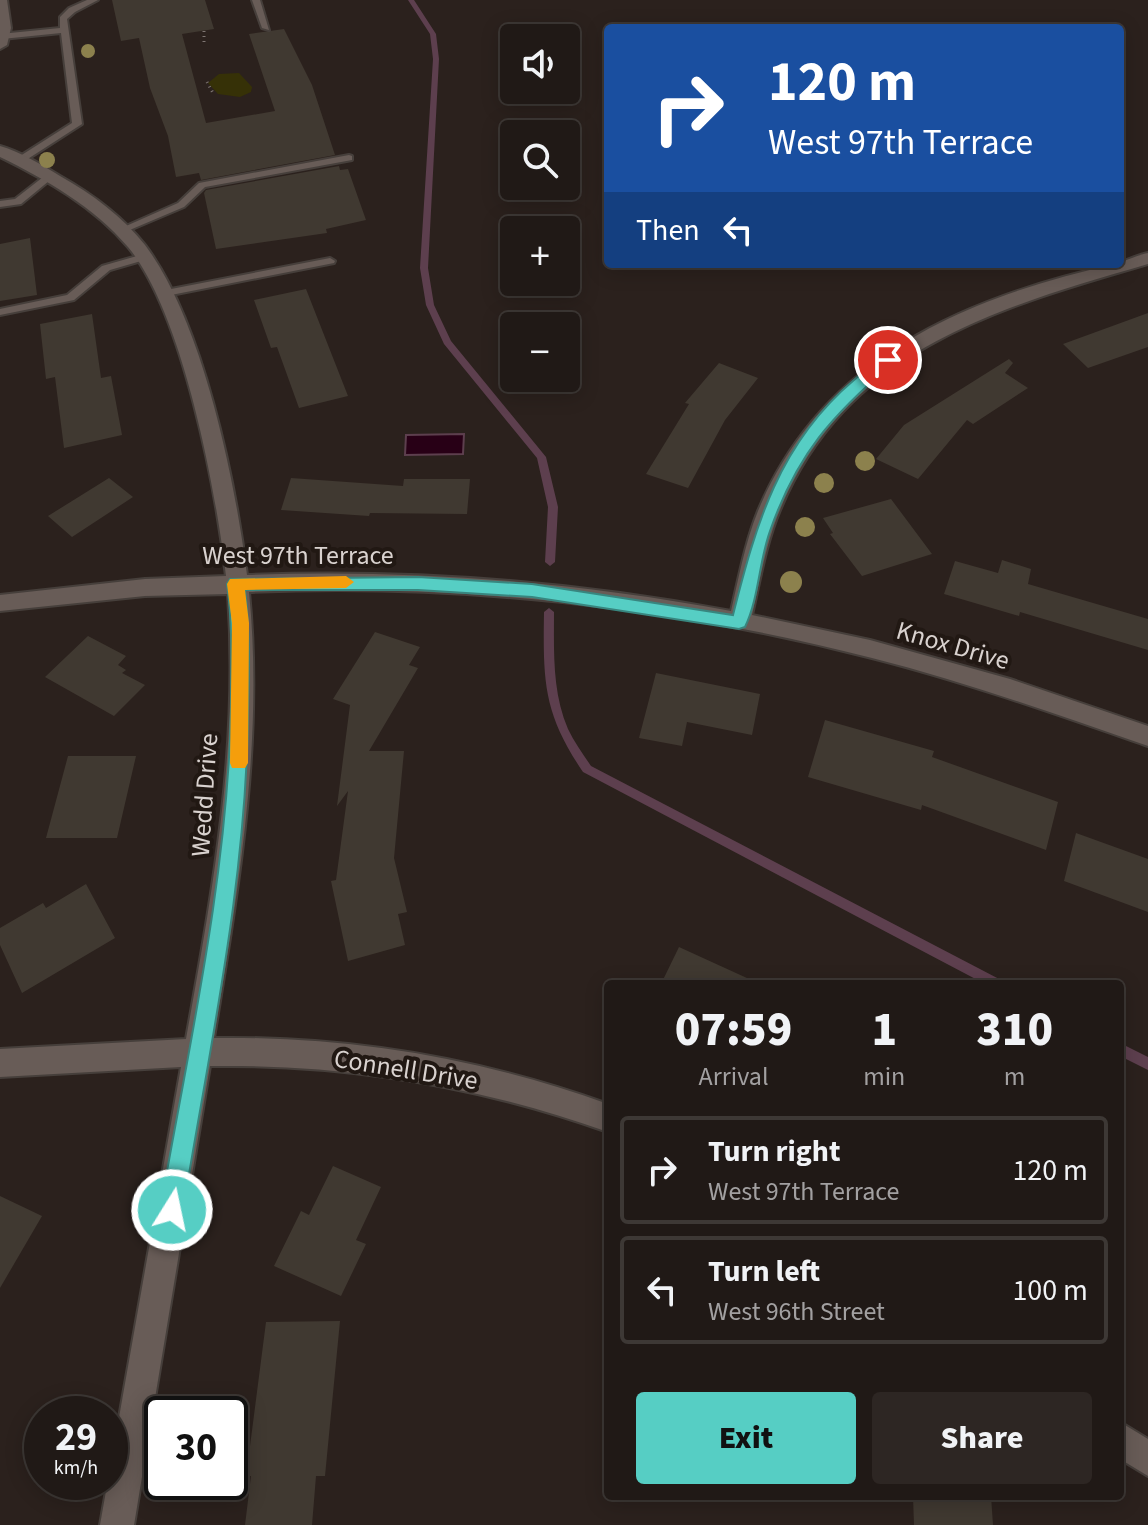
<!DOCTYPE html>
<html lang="en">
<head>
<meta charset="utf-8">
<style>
  :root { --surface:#201916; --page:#2d2623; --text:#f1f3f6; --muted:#a2a0a1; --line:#3d3835; --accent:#56cec4 }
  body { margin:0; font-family:"Source Sans 3",sans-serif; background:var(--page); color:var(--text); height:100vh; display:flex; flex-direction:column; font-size:30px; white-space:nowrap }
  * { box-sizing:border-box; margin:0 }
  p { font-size:26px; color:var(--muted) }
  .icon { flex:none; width:44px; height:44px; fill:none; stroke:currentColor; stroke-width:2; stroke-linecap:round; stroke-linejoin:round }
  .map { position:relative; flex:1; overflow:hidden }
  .sheet { position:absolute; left:604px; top:980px; width:520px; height:520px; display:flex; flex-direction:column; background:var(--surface); border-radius:8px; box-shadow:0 4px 20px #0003,0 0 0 2px var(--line) }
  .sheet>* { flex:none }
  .banner { position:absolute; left:604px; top:24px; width:520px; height:244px; border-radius:8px; box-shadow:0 4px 20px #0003,0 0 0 2px var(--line); background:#1a4fa0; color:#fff; overflow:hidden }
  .controls { position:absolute; left:500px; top:24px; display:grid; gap:16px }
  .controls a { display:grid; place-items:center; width:80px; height:80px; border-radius:8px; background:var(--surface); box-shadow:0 4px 20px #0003,0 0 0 2px var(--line); font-size:40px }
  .speed { position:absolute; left:24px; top:1396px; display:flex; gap:16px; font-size:40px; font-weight:700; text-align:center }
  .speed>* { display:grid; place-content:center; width:104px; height:104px; border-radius:50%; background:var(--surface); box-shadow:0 4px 20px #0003,0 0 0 2px var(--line); line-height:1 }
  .speed small { font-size:20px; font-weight:400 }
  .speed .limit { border:4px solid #111; border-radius:12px; background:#fff; color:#111 }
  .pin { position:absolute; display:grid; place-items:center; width:68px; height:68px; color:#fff; margin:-34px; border:4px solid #fff; border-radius:50%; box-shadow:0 2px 8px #0007 }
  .me { position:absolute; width:88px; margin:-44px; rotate:10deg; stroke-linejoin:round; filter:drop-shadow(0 0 6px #0008) }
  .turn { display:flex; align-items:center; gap:28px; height:168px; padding:0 32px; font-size:36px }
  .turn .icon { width:104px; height:104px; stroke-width:2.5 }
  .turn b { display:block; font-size:56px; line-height:68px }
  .then { display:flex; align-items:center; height:76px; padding:0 32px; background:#0003; gap:16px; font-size:30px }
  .eta { display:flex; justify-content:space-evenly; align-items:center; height:136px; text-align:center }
  .eta b { font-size:48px; font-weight:800; line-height:56px }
  .cta { display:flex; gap:16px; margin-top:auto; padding:16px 32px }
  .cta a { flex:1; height:92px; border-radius:8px; background:var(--accent); color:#111; font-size:32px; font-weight:800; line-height:92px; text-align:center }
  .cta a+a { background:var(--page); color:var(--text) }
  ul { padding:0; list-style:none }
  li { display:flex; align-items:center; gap:24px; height:108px; margin:0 16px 12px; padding:0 16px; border:4px solid var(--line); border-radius:8px }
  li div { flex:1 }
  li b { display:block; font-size:30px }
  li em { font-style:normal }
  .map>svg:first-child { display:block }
  .green { fill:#363107 }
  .water { fill:#280016; stroke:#5d3f4e; stroke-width:2 }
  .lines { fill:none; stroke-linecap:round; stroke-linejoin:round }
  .stream { fill:#5d3f4e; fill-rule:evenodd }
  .building { fill:#403931 }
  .lane-casing { stroke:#463f3b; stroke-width:4 }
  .street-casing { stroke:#463f3b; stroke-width:4 }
  .path { stroke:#7f7673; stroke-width:3; stroke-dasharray:1 4; stroke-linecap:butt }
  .lane { fill:#685c57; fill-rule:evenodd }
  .street { fill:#685c57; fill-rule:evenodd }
  .tree { fill:#8c814d }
  .route { fill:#56cec4; stroke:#38867f; stroke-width:2 }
  .slow { fill:#f59e0b }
  .labels { text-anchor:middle; stroke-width:8; stroke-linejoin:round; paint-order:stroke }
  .street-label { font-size:26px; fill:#d9d2cf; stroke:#211813 }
</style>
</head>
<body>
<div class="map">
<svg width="1148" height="1525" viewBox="0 0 1148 1525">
  <rect width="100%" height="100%" fill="#2b211d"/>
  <!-- green -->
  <polygon class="green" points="239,73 252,87 251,92 240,97 218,94 208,83 219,74"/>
  <!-- water -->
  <polygon class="water" points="464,434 463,454 405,455 406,435"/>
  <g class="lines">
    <!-- stream -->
    <g class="stream">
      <polygon points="408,0 414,0 436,34 439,59 428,268 434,305 451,341 546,457 558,507 555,562 550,566 545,562 548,507 537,458 444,344 426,305 420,268 433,59 430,34"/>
      <path d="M549 608 554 612C554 651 552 692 568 729 574 742 583 754 591 766L1001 980 1003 984H985L583 772C543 713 543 681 544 612Z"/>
      <polygon points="1120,1043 1148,1057 1148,1070 1120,1056"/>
    </g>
  </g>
  <!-- building -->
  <g class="building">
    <polygon points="112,0 205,0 214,29 182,34 206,123 275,111 249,34 284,29 312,85 335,155 201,180 199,173 176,177 168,136 150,88 139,38 121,41"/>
    <polygon points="339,166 340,170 348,169 366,220 326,229 327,233 216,249 204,193 206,190"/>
    <polygon points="30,238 37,295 0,301 0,244"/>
    <polygon points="306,289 348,396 299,408 277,347 271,348 254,300"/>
    <polygon points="1148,313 1148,347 1088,368 1063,344"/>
    <polygon points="92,314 101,378 111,376 122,435 64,448 55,377 46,379 40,324"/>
    <polygon points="1009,359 1013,363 1005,373 1028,388 973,424 967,420 918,479 876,459 904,425"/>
    <polygon points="719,363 758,378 725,420 688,488 646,474 689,404 685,403"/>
    <polygon points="109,478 133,497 72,537 48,516"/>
    <polygon points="291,478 403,486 404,479 470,479 467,514 370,513 369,516 281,510"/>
    <polygon points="891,499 932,554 862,576 830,534 833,533 823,518"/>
    <polygon points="1002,560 1031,569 1028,584 1148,619 1148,650 1020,612 1019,616 944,594 955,561 998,573"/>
    <polygon points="375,632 420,647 409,665 418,668 369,751 404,751 394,858 407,912 398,914 405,945 348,961 331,881 336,880 348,791 337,806 350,705 333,699"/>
    <polygon points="88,636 126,656 118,665 126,670 122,673 145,685 114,716 45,677"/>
    <polygon points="656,673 760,694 752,735 687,722 682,746 639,738"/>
    <polygon points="825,720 934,751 932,757 1058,802 1046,850 922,805 921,810 808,777"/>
    <polygon points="68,756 136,756 117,838 46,838"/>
    <polygon points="1076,833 1148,859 1148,912 1064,881"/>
    <polygon points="86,884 115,938 22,993 0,945 0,928 43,903 46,908"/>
    <polygon points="679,947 760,984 661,984"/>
    <polygon points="333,1166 381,1187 356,1240 366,1244 341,1296 274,1266 301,1211 309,1215"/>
    <polygon points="0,1196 42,1216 0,1288"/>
    <polygon points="340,1321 325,1476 316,1476 312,1525 245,1525 251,1476 246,1477 266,1322"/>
    <polygon points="913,1496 991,1496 993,1525 914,1525"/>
  </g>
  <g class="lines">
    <!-- lane casing -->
    <g class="lane-casing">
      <g id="lane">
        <polygon points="87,0 98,0 75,12 67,19 82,124 23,162 17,162 17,158 72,123 61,33 2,39 0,34 60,28 60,17 69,8"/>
        <polygon points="252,0 260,0 269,30 262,28"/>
        <polygon points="349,155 352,156 352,160 205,187 184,207 125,232 117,230 178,203 199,183"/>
        <polygon points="47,174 55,176 21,204 0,207 0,201 15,199"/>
        <polygon points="144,254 149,257 148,259 110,270 74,300 0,315 0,309 67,295 102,266"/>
        <polygon points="330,258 335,261 334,263 166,296 161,293 166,290"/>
      </g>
    </g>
    <!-- street casing -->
    <g class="street-casing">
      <g id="street">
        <polygon points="0,0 7,0 11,28 7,45 0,49"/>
        <path d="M0 146C21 152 42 165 60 176 92 194 122 216 145 245 203 322 235 480 247 575 408 569 573 581 731 611 739 577 745 543 758 511 821 359 965 297 1116 264 1123 262 1137 255 1148 253V264C997 308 846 350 780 510 766 543 760 580 752 615L870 640 1010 679 1148 726V746C1056 714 966 682 872 658 671 606 456 583 249 592 264 742 238 890 214 1038 350 1036 480 1058 608 1104V1132C479 1086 347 1064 210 1066L134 1525H100L181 1067 0 1077V1049L186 1039C213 889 239 747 228 594L145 596 0 611V595L145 579 226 576C216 490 183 313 128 247 94 207 47 180 0 157Z"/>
        <polygon points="1120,1422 1148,1439 1148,1476 1120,1459"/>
      </g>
    </g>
    <!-- path -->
    <g class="path">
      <polyline points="204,31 204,43"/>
      <polyline points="207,82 213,93"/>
    </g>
    <!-- lane -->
    <use href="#lane" class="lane"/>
    <!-- street -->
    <use href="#street" class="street"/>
  </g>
  <!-- trees -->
  <g class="tree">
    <circle cx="88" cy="51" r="7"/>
    <circle cx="47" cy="160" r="8"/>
    <circle cx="865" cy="461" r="10"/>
    <circle cx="824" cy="483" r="10"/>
    <circle cx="805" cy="527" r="10"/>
    <circle cx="791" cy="582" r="11"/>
  </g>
  <!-- route -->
  <path class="route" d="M888 355 895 360 893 363C832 415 797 454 770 531 759 561 759 598 745 627L739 629 532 597 418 590H245C250 630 249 670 248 711 247 879 210 1045 183 1210L180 1218 172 1221 164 1218 160 1210C189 1045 227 879 231 711 231 668 233 626 227 584L230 579 418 577 532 584 733 615C756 524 779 443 854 380 864 372 875 359 888 355Z"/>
  <!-- slow -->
  <polygon class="slow" points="346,576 354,582 346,588 245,590 249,623 248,763 245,768 232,768 230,763 232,623 227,584 230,579"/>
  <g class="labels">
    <!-- street labels -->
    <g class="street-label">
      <text x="298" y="564">West 97th Terrace</text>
      <text transform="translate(953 645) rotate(16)" y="9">Knox Drive</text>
      <text transform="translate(204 795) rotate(-86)" y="9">Wedd Drive</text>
      <text transform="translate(406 1069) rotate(9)" y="9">Connell Drive</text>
    </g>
  </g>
</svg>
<div class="controls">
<a><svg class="icon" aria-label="sound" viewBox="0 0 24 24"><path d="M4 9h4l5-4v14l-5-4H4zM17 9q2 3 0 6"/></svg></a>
<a><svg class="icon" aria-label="search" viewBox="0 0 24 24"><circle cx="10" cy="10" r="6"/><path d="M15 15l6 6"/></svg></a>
<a>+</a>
<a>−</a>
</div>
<div class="speed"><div>29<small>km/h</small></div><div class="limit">30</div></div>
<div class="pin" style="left:888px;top:360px;background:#d93025"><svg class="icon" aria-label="arrive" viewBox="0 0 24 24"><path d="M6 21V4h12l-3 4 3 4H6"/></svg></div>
<svg class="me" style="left:172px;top:1210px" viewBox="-20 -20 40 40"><circle r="17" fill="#56cec4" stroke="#fff" stroke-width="3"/><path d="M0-11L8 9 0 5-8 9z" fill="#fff"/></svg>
<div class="banner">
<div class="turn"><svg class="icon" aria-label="right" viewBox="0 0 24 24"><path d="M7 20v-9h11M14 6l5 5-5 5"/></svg><div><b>120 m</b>West 97th Terrace</div></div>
<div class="then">Then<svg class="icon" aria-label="left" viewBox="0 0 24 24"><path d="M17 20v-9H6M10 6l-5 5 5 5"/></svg></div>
</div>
<section class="sheet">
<div class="eta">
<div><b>07:59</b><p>Arrival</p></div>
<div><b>1</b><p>min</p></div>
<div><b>310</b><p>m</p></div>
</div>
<ul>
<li><svg class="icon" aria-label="right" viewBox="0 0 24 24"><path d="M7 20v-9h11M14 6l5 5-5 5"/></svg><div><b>Turn right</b><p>West 97th Terrace</p></div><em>120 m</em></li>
<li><svg class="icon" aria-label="left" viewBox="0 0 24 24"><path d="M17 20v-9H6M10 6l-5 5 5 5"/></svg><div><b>Turn left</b><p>West 96th Street</p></div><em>100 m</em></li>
</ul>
<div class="cta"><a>Exit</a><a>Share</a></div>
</section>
</div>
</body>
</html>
